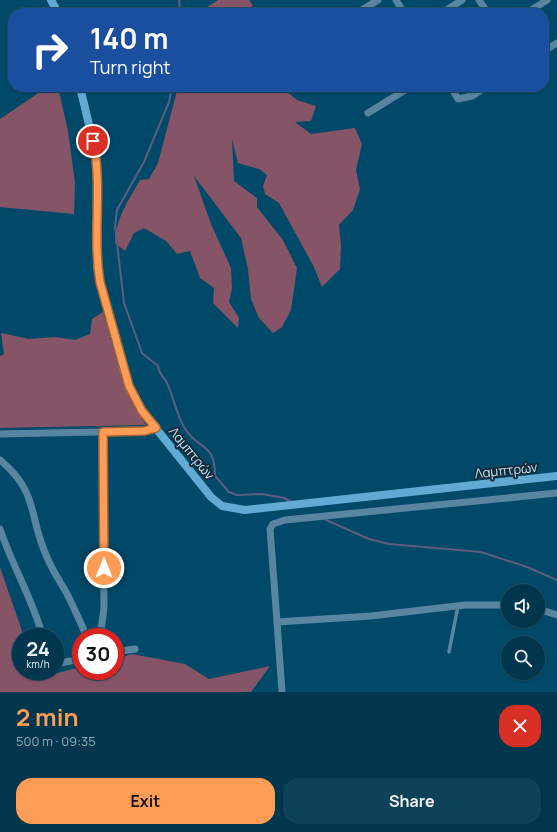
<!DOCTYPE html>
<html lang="en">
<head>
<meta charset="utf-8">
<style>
  :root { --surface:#00374e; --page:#0e4258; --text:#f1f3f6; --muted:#95acb6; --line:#225166; --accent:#fd9d55 }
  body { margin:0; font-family:Manrope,sans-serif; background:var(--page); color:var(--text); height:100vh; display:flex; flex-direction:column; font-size:15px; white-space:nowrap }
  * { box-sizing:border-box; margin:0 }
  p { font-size:13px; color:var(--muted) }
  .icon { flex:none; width:22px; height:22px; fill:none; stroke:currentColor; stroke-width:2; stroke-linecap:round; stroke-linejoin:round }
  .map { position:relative; height:692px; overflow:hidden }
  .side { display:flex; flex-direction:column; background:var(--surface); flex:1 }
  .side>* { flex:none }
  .top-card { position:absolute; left:8px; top:8px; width:541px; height:84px; border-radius:16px; box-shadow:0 1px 3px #0004,0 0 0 1px var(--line); background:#1a4fa0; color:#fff; overflow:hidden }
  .buttons { position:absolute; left:501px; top:584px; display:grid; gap:8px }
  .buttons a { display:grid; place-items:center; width:44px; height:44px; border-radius:50%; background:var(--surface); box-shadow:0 1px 3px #0004,0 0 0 1px var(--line); font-size:20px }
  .speed { position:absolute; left:12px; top:628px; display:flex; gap:8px; font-size:20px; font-weight:700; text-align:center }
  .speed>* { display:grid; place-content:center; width:52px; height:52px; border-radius:50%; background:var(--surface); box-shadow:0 1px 3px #0004,0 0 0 1px var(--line); line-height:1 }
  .speed small { font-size:10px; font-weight:400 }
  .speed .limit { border:6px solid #d22; background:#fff; color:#111 }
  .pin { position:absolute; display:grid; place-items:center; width:34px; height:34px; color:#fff; margin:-17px; border:2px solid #fff; border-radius:50%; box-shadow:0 1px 4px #0007 }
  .me { position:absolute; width:44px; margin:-22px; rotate:0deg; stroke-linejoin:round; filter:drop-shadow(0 0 3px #0008) }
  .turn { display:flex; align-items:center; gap:14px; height:84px; padding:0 16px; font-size:18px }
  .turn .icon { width:52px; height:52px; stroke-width:2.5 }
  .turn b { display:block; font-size:28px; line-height:34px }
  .round { display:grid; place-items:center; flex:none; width:42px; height:42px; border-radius:16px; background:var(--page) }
  .head { display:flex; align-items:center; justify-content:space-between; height:68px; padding:0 16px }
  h1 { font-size:24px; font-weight:700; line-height:30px; color:var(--accent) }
  .button { display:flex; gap:8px; margin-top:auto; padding:8px 16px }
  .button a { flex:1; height:46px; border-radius:16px; background:var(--accent); color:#111; font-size:16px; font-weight:700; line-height:46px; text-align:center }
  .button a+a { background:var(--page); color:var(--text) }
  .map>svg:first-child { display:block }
  .green { fill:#865467 }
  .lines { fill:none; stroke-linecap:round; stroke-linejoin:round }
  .stream { stroke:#5e5c82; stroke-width:2 }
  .lane { stroke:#5985a0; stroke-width:3.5 }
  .street { stroke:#5985a0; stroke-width:7 }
  .secondary { stroke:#60aad4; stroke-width:8 }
  .route-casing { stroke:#a46637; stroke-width:10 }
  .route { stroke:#fd9d55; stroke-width:7 }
  .labels { text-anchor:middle; stroke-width:4; stroke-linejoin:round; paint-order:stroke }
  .street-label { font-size:13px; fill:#c6e5f7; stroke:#132c3b }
</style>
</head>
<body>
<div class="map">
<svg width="557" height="692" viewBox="0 0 557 692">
  <rect width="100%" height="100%" fill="#004968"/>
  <!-- green -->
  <g class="green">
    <polygon points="218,0 249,0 252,4 253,13 198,13"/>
    <polygon points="43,87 58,87 68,131 75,183 74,214 0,207 0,119 37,94"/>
    <path d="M178 87H281L297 100 316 106 311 121 295 122 311 134 355 128 362 144 356 170 360 189 353 210 339 225 341 245 340 269 322 287 314 267 279 203 265 194 263 186 267 175 259 169 238 163 232 139 234 181 257 198V207L283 240 297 268 291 310 282 327 273 333 259 318 251 299 248 269 241 238 194 176 211 224 231 268 232 288 229 302 239 318 238 328 213 303 214 288 200 278 190 251 177 254 166 241 144 228 134 233 125 251 115 243C116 218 128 201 140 180L149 179 158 163Z"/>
    <path d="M103 312C115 351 122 391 146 425L0 428V356L4 354 1 333 29 339 55 337 75 340 90 334 92 319Z"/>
    <polygon points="0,567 24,637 21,637 21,671 33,671 34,679 81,667 81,671 115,671 115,659 132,654 185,664 209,679 270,666 251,692 0,692"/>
  </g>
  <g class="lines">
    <!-- stream -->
    <g class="stream">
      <polyline points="179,0 180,13"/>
      <path d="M172 87 169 102 144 162 117 210 115 226 124 303 142 353 158 366C159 374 162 375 166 381 173 394 176 414 184 427 198 452 215 440 215 476L229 492 237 495 262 494 284 498 290 501"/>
      <polyline points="326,520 369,539 389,544 481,552 527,567 557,580"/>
    </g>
    <!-- lane -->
    <polyline class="lane" points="449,652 458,606"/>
    <!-- street -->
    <g class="street">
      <polyline points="396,0 404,13"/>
      <polyline points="479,0 488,13"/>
      <polyline points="357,13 378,0"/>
      <polyline points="442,13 462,0"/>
      <polyline points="527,13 547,0"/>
      <polyline points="544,51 557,43"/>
      <polyline points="451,87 458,99 472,96 486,87"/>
      <polyline points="368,113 410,87"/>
      <polyline points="0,434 144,431 156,428"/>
      <path d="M0 460C39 493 28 514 46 555 51 568 59 580 66 592 74 607 80 622 87 637"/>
      <path d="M0 529C12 565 33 600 43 637"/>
      <polyline points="508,605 465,605 371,616 277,622 270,529 273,524 285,520 557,493"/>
      <polyline points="538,609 557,615"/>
      <polyline points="277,622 282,692"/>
      <polyline points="100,637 104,608 103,432"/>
      <polyline points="115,652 135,649"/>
      <polyline points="55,664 81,659"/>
    </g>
    <!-- secondary -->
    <g class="secondary">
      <polyline points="51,0 58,13"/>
      <polyline points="80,87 96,154 98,189 97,265 100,282 124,371 129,386 142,411 211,497 222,506 245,510 557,476"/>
    </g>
  </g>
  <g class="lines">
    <!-- route casing -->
    <g class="route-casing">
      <path id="route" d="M93 141C103 187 92 235 100 282L129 386 142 411 156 428 144 431 103 432 104 568"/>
    </g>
    <!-- route -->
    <use href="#route" class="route"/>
  </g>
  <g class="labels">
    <!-- street labels -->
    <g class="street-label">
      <text transform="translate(192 453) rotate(51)" y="5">Λαμπτρών</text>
      <text transform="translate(506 470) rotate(-6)" y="5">Λαμπτρών</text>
    </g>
  </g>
</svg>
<div class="buttons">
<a><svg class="icon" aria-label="sound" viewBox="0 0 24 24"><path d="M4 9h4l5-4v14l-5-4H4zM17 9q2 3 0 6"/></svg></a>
<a><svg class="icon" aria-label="search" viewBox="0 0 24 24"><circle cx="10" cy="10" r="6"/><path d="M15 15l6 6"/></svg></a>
</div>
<div class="speed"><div>24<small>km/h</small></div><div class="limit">30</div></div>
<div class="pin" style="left:93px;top:141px;background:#d93025"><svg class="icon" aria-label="arrive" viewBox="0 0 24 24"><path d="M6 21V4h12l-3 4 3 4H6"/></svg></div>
<svg class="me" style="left:104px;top:568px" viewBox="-20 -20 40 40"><circle r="17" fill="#fd9d55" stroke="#fff" stroke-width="3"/><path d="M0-11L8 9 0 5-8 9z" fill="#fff"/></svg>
<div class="top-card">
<div class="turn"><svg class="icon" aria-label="right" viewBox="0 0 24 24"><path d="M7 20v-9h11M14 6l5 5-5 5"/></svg><div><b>140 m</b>Turn right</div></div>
</div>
</div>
<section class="side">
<div class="head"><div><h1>2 min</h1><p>500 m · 09:35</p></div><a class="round" style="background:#d93025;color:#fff"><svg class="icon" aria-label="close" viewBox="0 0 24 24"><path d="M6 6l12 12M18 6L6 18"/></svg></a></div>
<div class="button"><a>Exit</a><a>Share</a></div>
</section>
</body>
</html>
